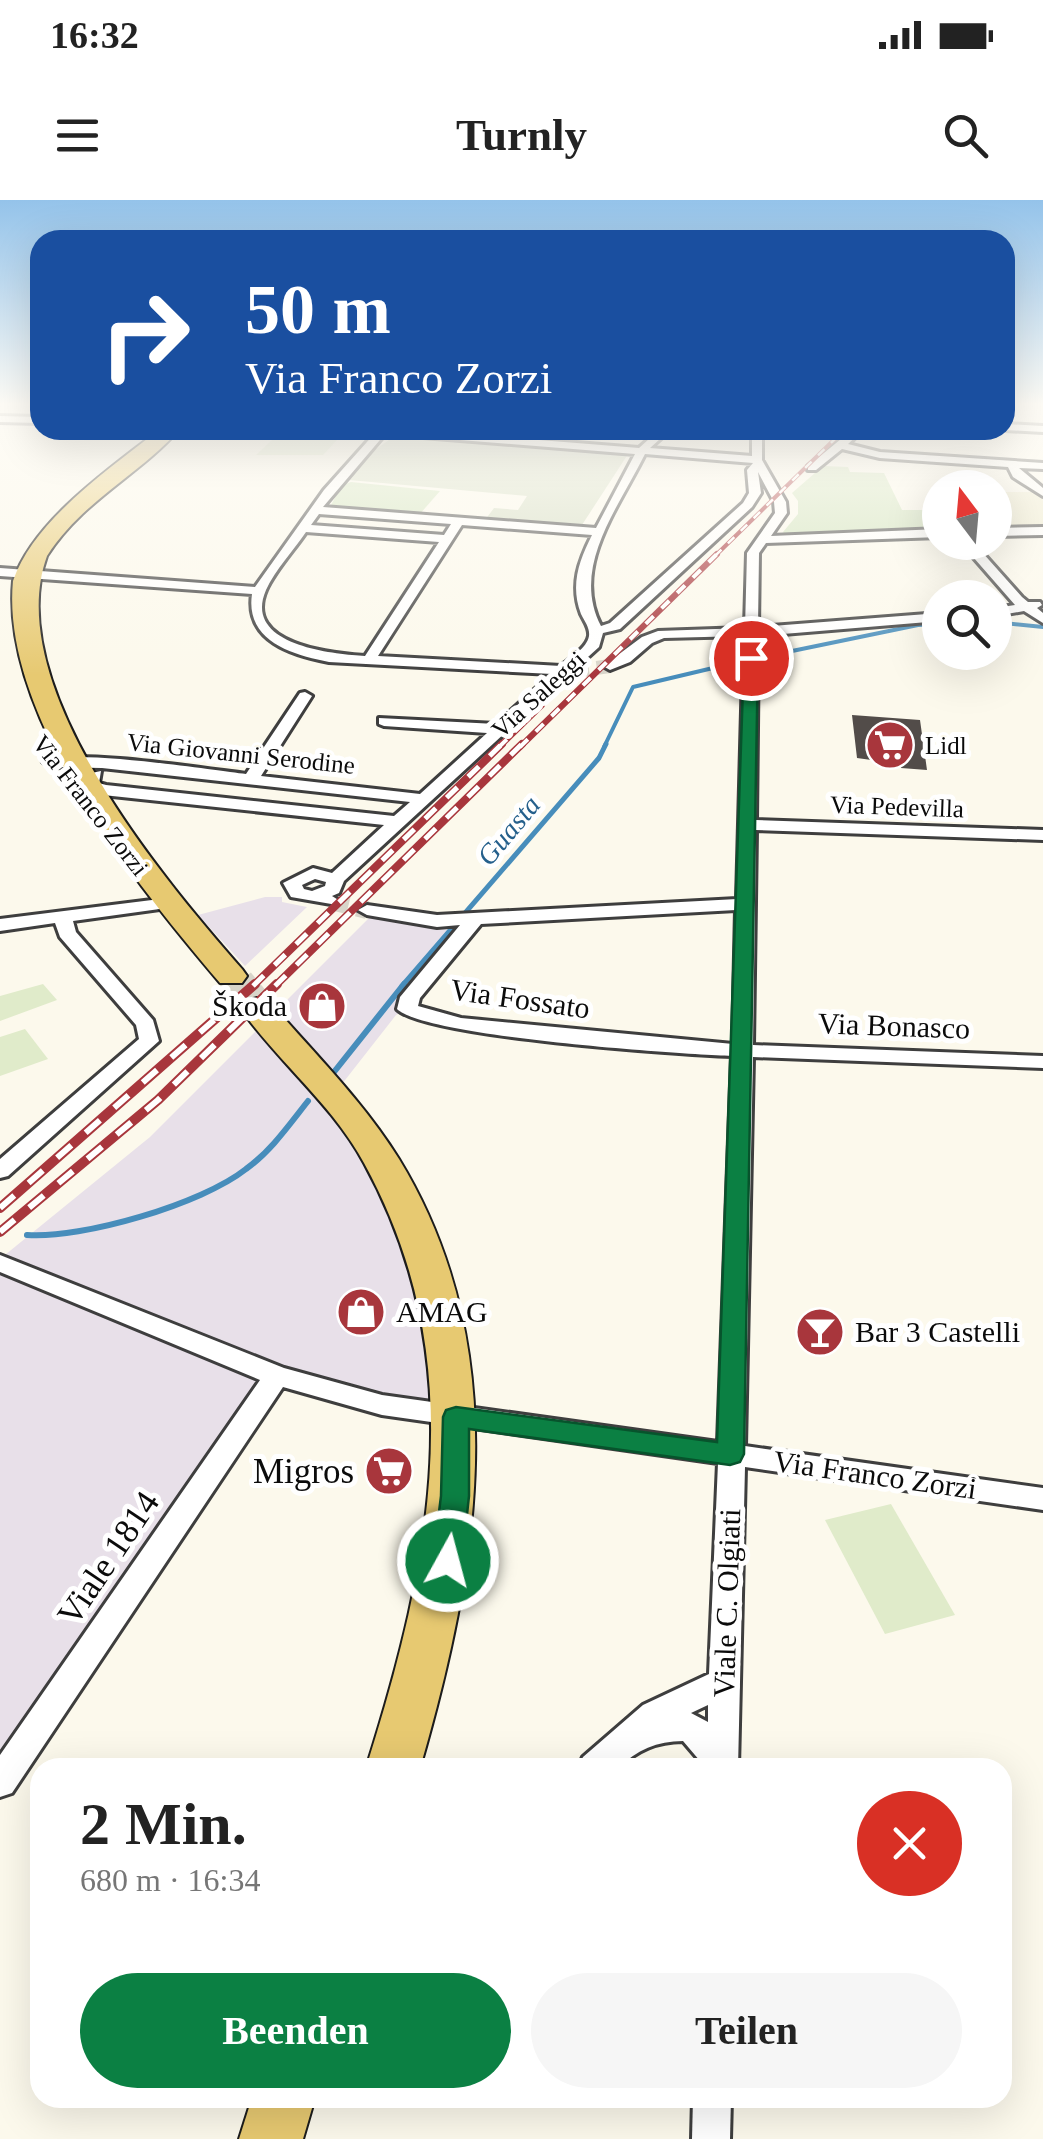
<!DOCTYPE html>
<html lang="de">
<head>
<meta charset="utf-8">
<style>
  :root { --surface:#fff; --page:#f6f6f6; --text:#222; --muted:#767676; --accent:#0b8043 }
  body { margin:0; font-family:Georgia,serif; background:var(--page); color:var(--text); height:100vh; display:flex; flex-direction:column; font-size:38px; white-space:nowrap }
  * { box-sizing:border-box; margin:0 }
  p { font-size:32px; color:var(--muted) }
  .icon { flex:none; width:55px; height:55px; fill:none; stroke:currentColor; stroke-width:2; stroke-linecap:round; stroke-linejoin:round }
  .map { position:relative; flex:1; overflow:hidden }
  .details { position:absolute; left:30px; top:1558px; width:982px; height:350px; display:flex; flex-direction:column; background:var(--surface); border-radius:30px; box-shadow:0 10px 40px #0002 }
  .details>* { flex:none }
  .hud { position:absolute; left:30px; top:30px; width:985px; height:210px; border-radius:30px; box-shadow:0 10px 40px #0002; background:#1a4fa0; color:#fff; overflow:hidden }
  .needle { width:65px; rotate:344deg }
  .controls { position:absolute; left:922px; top:270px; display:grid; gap:20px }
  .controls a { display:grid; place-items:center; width:90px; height:90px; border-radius:50%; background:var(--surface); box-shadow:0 10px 40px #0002; font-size:50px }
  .pin { position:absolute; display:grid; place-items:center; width:85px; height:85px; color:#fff; margin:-42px; border:5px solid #fff; border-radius:50%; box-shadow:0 2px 10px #0007 }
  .me { position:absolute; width:110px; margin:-55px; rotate:7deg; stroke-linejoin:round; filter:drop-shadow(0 0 8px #0008) }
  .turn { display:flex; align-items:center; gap:35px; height:210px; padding:0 50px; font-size:45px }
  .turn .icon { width:130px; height:130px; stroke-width:2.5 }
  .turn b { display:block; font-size:70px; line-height:85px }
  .round { display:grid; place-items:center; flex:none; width:105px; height:105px; border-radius:52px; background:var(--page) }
  .summary { display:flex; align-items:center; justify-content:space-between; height:170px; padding:0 50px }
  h1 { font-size:60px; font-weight:700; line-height:75px }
  .cta { display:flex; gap:20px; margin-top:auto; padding:20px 50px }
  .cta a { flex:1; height:115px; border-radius:60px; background:var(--accent); color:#fff; font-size:40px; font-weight:700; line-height:115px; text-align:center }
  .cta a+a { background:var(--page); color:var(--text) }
  .status { display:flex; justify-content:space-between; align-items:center; height:70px; padding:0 50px; background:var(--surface); direction:ltr }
  .status svg { height:28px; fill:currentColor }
  header { display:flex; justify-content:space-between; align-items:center; height:130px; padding:0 50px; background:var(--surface); font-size:45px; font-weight:700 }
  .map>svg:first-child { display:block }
  .industrial { fill:#e8e0e9 }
  .farmland { fill:#efeccf }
  .green { fill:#cfe2ba }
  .cemetery { fill:#d2dbc0 }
  .pitch { fill:#e0ebca }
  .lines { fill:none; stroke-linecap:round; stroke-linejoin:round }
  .stream-far2 { stroke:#478dbb; stroke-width:4 }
  .stream-far1 { stroke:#478dbb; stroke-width:5 }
  .stream { stroke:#478dbb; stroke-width:6 }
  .building { fill:#524c49 }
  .minor-tunnel-far1 { stroke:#d8d5ca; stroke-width:14; stroke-dasharray:14 8; stroke-linecap:butt }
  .minor-tunnel { stroke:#d8d5ca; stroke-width:18; stroke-dasharray:18 9; stroke-linecap:butt }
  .primary-tunnel-far1 { stroke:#d8d5ca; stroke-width:29; stroke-dasharray:29 15; stroke-linecap:butt }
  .primary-tunnel { stroke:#d8d5ca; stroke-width:36; stroke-dasharray:36 19; stroke-linecap:butt }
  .minor-casing { stroke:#3e3e3e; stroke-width:6 }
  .primary-casing { stroke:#1c1c1c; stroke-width:4 }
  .minor { fill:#fff; fill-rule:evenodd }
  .primary { fill:#e7c971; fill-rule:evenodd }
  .rail-far3-casing { stroke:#a8363c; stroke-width:4 }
  .rail-far2-casing { stroke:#a8363c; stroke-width:6 }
  .rail-far1-casing { stroke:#a8363c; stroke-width:8 }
  .rail-casing { stroke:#a8363c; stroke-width:10 }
  .rail-far3 { stroke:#fff; stroke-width:2.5; stroke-dasharray:9; stroke-linecap:butt }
  .rail-far2 { stroke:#fff; stroke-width:4; stroke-dasharray:11; stroke-linecap:butt }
  .rail-far1 { stroke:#fff; stroke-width:5; stroke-dasharray:15; stroke-linecap:butt }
  .rail { stroke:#fff; stroke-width:6; stroke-dasharray:19; stroke-linecap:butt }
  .route { fill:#0b8043; stroke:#07532c; stroke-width:2.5 }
  .labels { text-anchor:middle; stroke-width:10; stroke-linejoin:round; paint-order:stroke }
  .far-street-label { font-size:25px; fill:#0b0b0b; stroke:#fff }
  .far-poi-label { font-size:25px; fill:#0b0b0b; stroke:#fff; text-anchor:start }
  .far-water-label { font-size:28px; font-style:italic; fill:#25608c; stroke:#fff }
  .street-label { font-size:30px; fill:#0b0b0b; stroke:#fff }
  .poi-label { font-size:30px; fill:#0b0b0b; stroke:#fff; text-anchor:start }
  .near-poi-label { font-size:35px; fill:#0b0b0b; stroke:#fff; text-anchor:end }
  .near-street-label { font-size:35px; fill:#0b0b0b; stroke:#fff }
</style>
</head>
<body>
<div class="status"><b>16:32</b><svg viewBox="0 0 49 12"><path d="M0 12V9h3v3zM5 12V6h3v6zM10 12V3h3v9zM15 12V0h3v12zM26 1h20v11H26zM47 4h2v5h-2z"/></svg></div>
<header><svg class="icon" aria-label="menu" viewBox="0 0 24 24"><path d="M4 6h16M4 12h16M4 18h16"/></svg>Turnly<svg class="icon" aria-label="search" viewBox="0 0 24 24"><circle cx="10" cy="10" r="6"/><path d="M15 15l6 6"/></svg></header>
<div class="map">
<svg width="1043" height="1939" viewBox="0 0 1043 1939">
  <rect width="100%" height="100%" fill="#fcf9ec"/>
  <!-- industrial -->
  <g class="industrial">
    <polygon points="265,697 282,697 282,702 307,707 245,766 198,715"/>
    <polygon points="372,715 464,723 407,809 396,815 342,884 381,960 456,1217 277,1176 0,1582 0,1059 150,937"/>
  </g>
  <!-- farmland -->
  <polygon class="farmland" points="995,292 1037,292 1043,296 1043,328 995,329"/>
  <!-- green -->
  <g class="green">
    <polygon points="823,266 848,267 850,272 884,273 902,310 940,310 940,332 786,336 783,332 798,314 798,301 792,293"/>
    <polygon points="351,282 440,291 419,315 331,305 342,285"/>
  </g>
  <!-- cemetery -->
  <polygon class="cemetery" points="399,233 630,251 580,328 485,320 494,308 518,310 527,296 349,280 366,256"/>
  <!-- pitch -->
  <g class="pitch">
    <polygon points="273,239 337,240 323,255 256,255"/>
    <polygon points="43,784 57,800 0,821 0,796"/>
    <polygon points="25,829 48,859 0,876 0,837"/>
    <polygon points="891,1304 955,1415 885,1434 825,1320"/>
  </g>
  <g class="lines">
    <!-- stream-far2 -->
    <g class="stream-far2">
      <polyline points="995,422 1043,427"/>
      <polyline points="763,457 918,425 940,424"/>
      <polyline points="604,547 633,487 734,463"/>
    </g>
    <!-- stream-far1 -->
    <polyline class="stream-far1" points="402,786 599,558 606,544"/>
    <!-- stream -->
    <g class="stream">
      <polyline points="334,872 404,784"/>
      <path d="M27 1035C82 1039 202 1004 246 969 271 951 289 925 308 901"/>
    </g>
  </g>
  <!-- building -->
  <polygon class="building" points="852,515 920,520 927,570 901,568 900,564 857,558"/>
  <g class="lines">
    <!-- minor-tunnel-far1 -->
    <polyline class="minor-tunnel-far1" points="575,471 610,466"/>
    <!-- minor-tunnel -->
    <polyline class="minor-tunnel" points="331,701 367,710"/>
    <!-- primary-tunnel-far1 -->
    <polyline class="primary-tunnel-far1" points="231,776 239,786"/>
    <!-- primary-tunnel -->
    <polyline class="primary-tunnel" points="237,784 257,808"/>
    <!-- minor casing -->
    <g class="minor-casing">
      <g id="minor">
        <polygon points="0,216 40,217 40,223 0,222"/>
        <polygon points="1005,224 1043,226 1043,232 1005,230"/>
        <path d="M371 230H415L639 248 659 230H670L650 248 752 256V230H762V260L786 302 787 313 771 336 940 329V337L766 343 759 353 758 427 940 413V421L758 436 756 620 1043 630V640L756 630 753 845 1043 856V868L753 857 745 1246 1043 1288V1310L745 1267 738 1568H706L683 1541C657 1541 637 1550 618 1568H578L583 1557 643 1505 709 1474 718 1263 382 1215 283 1187 12 1593 0 1597V1555L260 1180 0 1072V1055L284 1168 382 1195 718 1242 732 856C679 854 426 837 397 809L400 797 460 725 437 727 367 715 358 710 367 705 437 715 737 699 744 436 664 438 652 443 630 462 610 470 603 466 642 437 658 431 745 428 747 353 775 313 774 302 758 272 761 293 752 307 620 429 603 433 599 447 577 467 582 471 580 474 568 475 344 681 339 693 332 696 340 701 337 705 291 697 283 683 313 668 332 673 384 625 103 595 82 585 87 574 101 571 99 583 106 585 394 616 410 602 102 568 51 567 43 562C64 547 212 570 246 574L300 493 305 492 312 496 261 576 420 594 487 533 384 526 379 524V518L496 524 552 474 329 462C292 455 245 441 252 394L0 376V368L255 387 324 290 375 233ZM385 234 635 254 596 328 323 307ZM645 254 753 263 747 270 749 293 743 303 610 423 601 426C570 367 619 307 645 254ZM319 314 451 324 444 335 311 325ZM462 325 592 335C579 361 570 385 581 414 585 422 590 428 589 436 587 448 570 458 561 466L378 456ZM306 332 439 342 365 456C332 454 242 445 266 390 275 370 294 350 306 332ZM315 679 326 682 325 686 312 691 304 689 302 685ZM736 710 733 844 461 818 418 806 420 798 481 724ZM708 1505V1522L691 1513Z"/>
        <polygon points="852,230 863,230 848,244 880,252 1043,263 1043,269 1019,268 1043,288 1043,296 1013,277 1008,267 880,258 842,249 816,270 808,270 808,266"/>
        <polygon points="1043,327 1043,335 995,336 995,328"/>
        <polygon points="960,342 973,342 1022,397 1028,402 1040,402 1042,405 1037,408 1043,413 1043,423 1024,411 995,416 995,408 1015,405"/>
        <polygon points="168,698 177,703 174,707 73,721 76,732 153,820 159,841 8,976 0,978 0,959 139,839 136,825 60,737 55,723 0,731 0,719"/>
        <polygon points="693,1898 731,1898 730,1939 692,1939"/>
      </g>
    </g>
    <!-- primary casing -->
    <g class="primary-casing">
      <g id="primary">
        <path d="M159 230H179C138 276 82 301 47 356 0 486 164 680 242 769L247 776 242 783H220C140 689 0 517 13 381 33 321 111 267 159 230Z"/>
        <path d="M257 798 269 801C313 852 363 901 399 959 515 1149 479 1365 420 1568H366C431 1363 473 1161 364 963 332 904 278 862 240 808L245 801Z"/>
        <polygon points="252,1898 315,1898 303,1939 239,1939"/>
      </g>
    </g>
    <!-- minor -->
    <use href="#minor" class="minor"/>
    <!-- primary -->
    <use href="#primary" class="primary"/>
    <!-- rail-far3 casing -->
    <g class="rail-far3-casing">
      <polyline id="rail-far3" points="715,356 844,230"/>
    </g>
    <!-- rail-far2 casing -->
    <g class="rail-far2-casing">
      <g id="rail-far2">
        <polyline points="499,547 542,505"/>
        <polyline points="520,547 717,354"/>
      </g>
    </g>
    <!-- rail-far1 casing -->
    <g class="rail-far1-casing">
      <g id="rail-far1">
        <polyline points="253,786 502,544"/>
        <polyline points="275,786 522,544"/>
      </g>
    </g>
    <!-- rail casing -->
    <g class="rail-casing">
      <g id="rail">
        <polyline points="0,1008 255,784"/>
        <polyline points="0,1032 158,900 277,784"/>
      </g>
    </g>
    <!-- rail-far3 -->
    <use href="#rail-far3" class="rail-far3"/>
    <!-- rail-far2 -->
    <use href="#rail-far2" class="rail-far2"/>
    <!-- rail-far1 -->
    <use href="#rail-far1" class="rail-far1"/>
    <!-- rail -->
    <use href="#rail" class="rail"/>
  </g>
  <!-- sky -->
  <linearGradient id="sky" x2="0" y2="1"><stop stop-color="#94c3ea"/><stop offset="0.43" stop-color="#fefcf6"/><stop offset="1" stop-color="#fefcf6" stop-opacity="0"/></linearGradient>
  <rect width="1043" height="475" fill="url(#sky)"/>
  <!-- route -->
  <polygon class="route" points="751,454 758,458 744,1254 740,1262 730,1265 469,1229 469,1296 462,1361 458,1369 448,1373 437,1369 433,1361 441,1296 443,1217 446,1210 456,1207 717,1242 744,458"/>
  <!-- icons -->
  <defs>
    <g id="supermarket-disc" transform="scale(2.5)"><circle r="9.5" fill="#a8363c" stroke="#fff"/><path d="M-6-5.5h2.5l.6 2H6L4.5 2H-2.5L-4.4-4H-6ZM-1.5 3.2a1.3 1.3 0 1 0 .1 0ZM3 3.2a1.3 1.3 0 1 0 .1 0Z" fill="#fff"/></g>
    <g id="shop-disc" transform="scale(2.5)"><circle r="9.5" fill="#a8363c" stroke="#fff"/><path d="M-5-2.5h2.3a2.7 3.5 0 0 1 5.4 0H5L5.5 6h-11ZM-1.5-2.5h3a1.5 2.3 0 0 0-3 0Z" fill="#fff"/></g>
    <g id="bar-disc" transform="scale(2.5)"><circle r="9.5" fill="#a8363c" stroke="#fff"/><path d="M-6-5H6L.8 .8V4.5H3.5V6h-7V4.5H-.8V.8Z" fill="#fff"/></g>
  </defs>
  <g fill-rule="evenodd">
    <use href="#supermarket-disc" x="890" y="545"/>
    <use href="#shop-disc" x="322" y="806"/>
    <use href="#shop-disc" x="361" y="1112"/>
    <use href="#bar-disc" x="820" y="1132"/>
    <use href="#supermarket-disc" x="389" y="1271"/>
  </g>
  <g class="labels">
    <!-- far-street labels -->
    <g class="far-street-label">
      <text transform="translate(538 494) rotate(-42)" y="9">Via Saleggi</text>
      <text transform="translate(241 553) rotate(6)" y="9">Via Giovanni Serodine</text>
      <text transform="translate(91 605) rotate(52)" y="9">Via Franco Zorzi</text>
      <text transform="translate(897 606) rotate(2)" y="9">Via Pedevilla</text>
    </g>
    <!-- far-poi labels -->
    <g class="far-poi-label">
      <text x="925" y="554">Lidl</text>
    </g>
    <!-- far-water labels -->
    <g class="far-water-label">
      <text transform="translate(508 630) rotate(-50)" y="10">Guasta</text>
    </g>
    <!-- street labels -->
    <g class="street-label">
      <text transform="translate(520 799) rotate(8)" y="10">Via Fossato</text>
      <text transform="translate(894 826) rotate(2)" y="10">Via Bonasco</text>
      <text transform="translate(875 1275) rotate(8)" y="10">Via Franco Zorzi</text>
      <text transform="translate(727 1403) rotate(-88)" y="10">Viale C. Olgiati</text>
    </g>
    <!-- poi labels -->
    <g class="poi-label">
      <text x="287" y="816" text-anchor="end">Škoda</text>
      <text x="396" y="1122">AMAG</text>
      <text x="855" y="1142">Bar 3 Castelli</text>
    </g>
    <!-- near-poi labels -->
    <g class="near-poi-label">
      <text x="354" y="1283">Migros</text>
    </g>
    <!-- near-street labels -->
    <g class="near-street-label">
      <text transform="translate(108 1358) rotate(-56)" y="12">Viale 1814</text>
    </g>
  </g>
</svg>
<div class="controls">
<a><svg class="needle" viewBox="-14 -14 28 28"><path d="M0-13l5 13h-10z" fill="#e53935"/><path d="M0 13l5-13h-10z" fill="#767676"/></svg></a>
<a><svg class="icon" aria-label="search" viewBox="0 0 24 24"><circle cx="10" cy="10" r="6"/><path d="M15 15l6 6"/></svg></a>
</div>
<div class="pin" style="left:751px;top:458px;background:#d93025"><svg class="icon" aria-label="arrive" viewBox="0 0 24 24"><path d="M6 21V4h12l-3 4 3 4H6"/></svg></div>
<svg class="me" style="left:448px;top:1361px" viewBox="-20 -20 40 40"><circle r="17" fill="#0b8043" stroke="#fff" stroke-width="3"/><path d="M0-11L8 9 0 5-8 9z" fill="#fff"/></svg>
<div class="hud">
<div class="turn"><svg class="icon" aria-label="right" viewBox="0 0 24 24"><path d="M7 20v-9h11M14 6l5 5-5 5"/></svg><div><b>50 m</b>Via Franco Zorzi</div></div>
</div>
<section class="details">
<div class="summary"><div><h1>2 Min.</h1><p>680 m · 16:34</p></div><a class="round" style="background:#d93025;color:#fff"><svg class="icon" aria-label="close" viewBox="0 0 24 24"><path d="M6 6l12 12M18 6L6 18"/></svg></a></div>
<div class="cta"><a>Beenden</a><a>Teilen</a></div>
</section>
</div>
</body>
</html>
